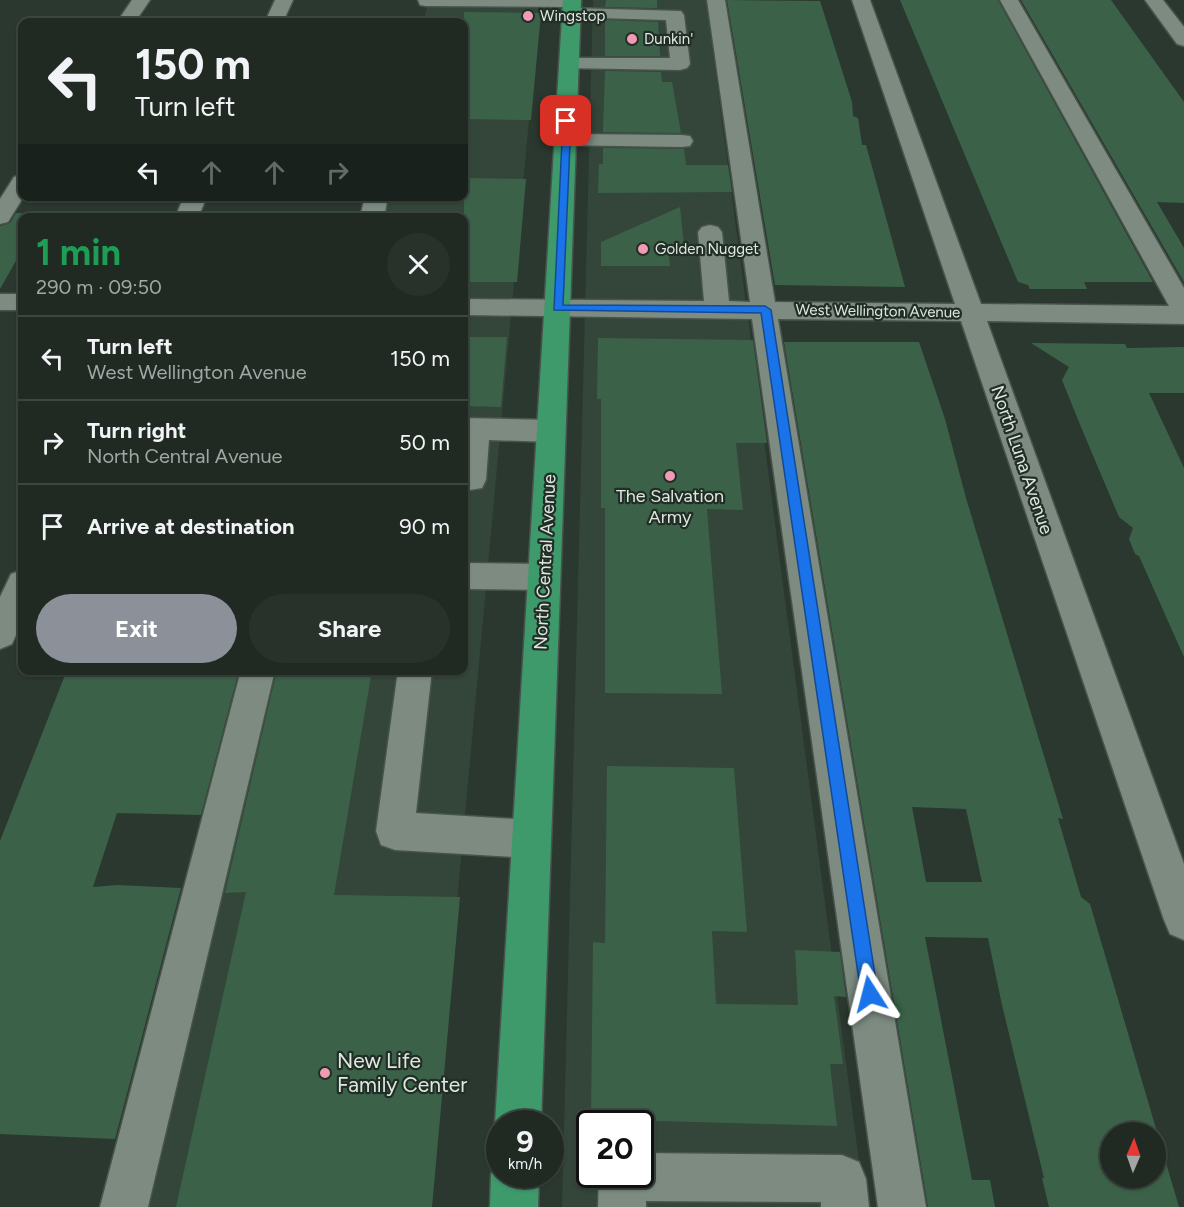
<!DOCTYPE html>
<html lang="en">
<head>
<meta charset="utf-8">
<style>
  :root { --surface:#202a23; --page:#28322b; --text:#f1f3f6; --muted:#a2a7a6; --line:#3d4641; --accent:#8c9099 }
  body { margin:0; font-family:Figtree,sans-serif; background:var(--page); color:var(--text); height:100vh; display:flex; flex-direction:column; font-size:22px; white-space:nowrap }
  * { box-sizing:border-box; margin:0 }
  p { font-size:20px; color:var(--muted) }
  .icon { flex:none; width:33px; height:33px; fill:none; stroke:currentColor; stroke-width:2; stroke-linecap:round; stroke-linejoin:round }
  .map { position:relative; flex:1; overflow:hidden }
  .panel { position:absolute; left:18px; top:213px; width:450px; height:462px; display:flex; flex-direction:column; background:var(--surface); border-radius:12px; box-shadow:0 2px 4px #0004,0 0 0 2px var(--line) }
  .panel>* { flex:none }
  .hud { position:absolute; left:18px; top:18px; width:450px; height:183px; border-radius:12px; box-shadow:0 2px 4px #0004,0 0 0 2px var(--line); background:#202a23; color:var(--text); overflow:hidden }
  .needle { width:39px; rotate:2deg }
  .fabs { position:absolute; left:1100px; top:1122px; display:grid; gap:12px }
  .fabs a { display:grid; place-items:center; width:66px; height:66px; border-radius:50%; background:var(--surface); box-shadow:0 2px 4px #0004,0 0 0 2px var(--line); font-size:30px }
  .speed { position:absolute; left:486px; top:1110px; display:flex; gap:12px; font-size:30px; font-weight:700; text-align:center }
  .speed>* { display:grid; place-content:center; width:78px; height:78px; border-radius:50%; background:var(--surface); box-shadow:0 2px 4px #0004,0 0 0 2px var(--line); line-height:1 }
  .speed small { font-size:15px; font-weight:400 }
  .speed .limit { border:3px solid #111; border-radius:9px; background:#fff; color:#111 }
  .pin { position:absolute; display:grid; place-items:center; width:51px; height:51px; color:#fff; margin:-26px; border-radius:12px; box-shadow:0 3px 9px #0006 }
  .me { position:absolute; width:66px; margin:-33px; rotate:351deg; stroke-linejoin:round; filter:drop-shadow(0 0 4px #0008) }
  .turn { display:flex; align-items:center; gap:21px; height:126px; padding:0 18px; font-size:27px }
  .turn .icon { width:78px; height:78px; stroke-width:2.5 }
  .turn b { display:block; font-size:42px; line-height:51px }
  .lanes { display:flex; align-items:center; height:57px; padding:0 18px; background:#0003; justify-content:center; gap:30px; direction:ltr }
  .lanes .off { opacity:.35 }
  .round { display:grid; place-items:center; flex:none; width:63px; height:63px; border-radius:32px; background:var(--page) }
  .summary { display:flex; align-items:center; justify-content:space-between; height:102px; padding:0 18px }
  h1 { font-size:36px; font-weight:700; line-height:45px; color:#1e9e55 }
  .cta { display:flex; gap:12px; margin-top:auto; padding:12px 18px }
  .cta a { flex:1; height:69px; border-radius:36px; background:var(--accent); color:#fff; font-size:24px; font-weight:700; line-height:69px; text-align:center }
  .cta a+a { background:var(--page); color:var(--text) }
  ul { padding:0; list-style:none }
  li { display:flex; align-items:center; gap:18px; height:84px; padding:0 18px; border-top:2px solid var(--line) }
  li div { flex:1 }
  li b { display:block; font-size:22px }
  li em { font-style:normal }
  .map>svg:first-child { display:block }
  .built { fill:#334639; fill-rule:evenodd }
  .building { fill:#3b6249; fill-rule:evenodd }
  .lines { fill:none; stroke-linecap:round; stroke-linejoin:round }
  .minor-casing { stroke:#48534c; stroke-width:3 }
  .major-casing { stroke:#48534c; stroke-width:3 }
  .minor { fill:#7d8b81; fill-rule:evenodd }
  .major { fill:#3e996b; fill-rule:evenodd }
  .route { fill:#1a73e8; stroke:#114b97; stroke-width:1.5 }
  .poi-dot { fill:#f19ab3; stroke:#212e25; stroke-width:2 }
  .labels { text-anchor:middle; stroke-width:4.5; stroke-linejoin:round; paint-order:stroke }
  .far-poi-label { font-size:15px; fill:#dfe7e1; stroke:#212e25; text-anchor:start }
  .far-street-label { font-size:15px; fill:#dfe7e1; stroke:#212e25 }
  .street-label { font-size:18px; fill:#dfe7e1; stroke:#212e25 }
  .poi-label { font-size:18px; fill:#dfe7e1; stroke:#212e25 }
  .near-poi-label { font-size:21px; fill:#dfe7e1; stroke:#212e25; text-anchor:start }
</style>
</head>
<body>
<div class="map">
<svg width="1184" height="1207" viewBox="0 0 1184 1207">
  <rect width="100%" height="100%" fill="#2b382f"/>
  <!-- built -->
  <g class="built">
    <polygon points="429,0 540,0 429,1207 130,1207 263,671 464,670 464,218 375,217 380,197 464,196 464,22 423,22"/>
    <path d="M593 0H706L865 1207H562ZM590 1124H640V1174H590Z"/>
  </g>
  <!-- building -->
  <g class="building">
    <polygon points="606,0 657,0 657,8 605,7"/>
    <polygon points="727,0 820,1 852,102 853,116 858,118 862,145 866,145 905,287 775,285"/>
    <polygon points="900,0 998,0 1153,282 1084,282 1087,289 1030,289 1028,285 1018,282"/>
    <polygon points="1021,0 1111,0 1184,102 1184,203 1157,202 1184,248 1184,282"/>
    <polygon points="464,12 541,13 531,120 464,119"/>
    <polygon points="605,20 658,22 660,56 605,56"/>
    <polygon points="605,71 661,72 662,82 672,82 681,133 603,132"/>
    <polygon points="603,148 684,149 686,165 728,165 732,192 598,193 599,164 603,164"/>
    <polygon points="464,178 526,179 517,282 464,282"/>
    <polygon points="680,207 685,255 669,255 670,266 601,266 601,242"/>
    <polygon points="16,213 44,214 42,218 22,218 22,250 0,289 0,226 10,223"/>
    <polygon points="464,337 507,337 501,407 464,406"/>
    <polygon points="598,338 753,340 767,443 736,443 743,510 707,509 722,694 605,693 605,508 601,508 601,399 597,399"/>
    <path d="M784 342H919L945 419 966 498 1063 819 1058 818 1081 897 1090 904 1179 1207H1049L1042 1178H1044L1002 1005 988 938 925 937 972 1180H990L995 1207H928ZM912 807 966 809 982 882H926ZM1110 1132H1155V1178H1110Z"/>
    <polygon points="1031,343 1125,344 1127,348 1184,347 1184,393 1149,393 1184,468 1184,657 1139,556 1135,554 1129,539 1133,528 1119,517 1081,427 1062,380 1069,367"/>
    <polygon points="67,670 171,670 170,674 238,674 201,815 117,813 93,887 117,885 181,888 115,1139 0,1134 0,841"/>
    <polygon points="277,670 372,670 334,895 460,897 432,1207 176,1207 246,892 225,893"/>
    <polygon points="607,766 734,768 747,932 712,931 716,1004 798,1005 795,950 840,952 846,997 834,996 843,1064 830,1064 837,1126 591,1119 593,942 605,943"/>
  </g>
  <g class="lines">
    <!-- minor casing -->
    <g class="minor-casing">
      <g id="minor">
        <polygon points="132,0 150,0 135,22 117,22"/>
        <polygon points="275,0 293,0 283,22 265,22"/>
        <polygon points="418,0 580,0 581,2 578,6 572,7 426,6 420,5"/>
        <polygon points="707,0 725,0 775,302 955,304 852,0 870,0 981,304 1169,306 1000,0 1018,0 1184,288 1184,324 987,321 1184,864 1184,940 1170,934 1164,920 961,321 778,319 926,1207 878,1207 752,319 464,315 464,299 704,301 698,232 702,227 710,225 718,227 722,232 729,301 750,302"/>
        <polygon points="1145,0 1163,0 1184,27 1184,46 1177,44"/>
        <polygon points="572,8 681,11 684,15 690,64 687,68 680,70 562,68 559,64 562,60 569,58 670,58 666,20 566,17 563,13 566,9"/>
        <polygon points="565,134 682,135 690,136 693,141 690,146 682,147 557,145 554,140 557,135"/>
        <polygon points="22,175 24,196 8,222 0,224 0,199 14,177"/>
        <polygon points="184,196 207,196 198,218 175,218"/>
        <polygon points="365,196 388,196 384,218 360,218"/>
        <rect x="0" y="294" width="22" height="16"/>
        <polygon points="464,418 551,420 561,424 565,431 561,438 551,442 489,440 486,480 482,488 464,491"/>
        <polygon points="464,563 544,564 555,567 560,577 555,587 544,590 464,589"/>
        <polygon points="22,570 22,621 12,644 0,649 0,597 11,574"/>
        <polygon points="241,670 275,670 148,1207 100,1207"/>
        <polygon points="398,670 432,670 416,813 531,820 545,825 550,839 545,853 531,858 395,850 381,845 376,831"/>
        <polygon points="640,1153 842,1155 859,1162 866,1179 869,1207 821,1207 821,1202 646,1201 646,1207 598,1207 599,1174 640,1174"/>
      </g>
    </g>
    <!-- major casing -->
    <g class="major-casing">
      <g id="major">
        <polygon points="563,0 581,0 541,1124 500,1124 500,1135 495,1124"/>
        <polygon points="500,1157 500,1174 539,1174 538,1207 490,1207 491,1174"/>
      </g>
    </g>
    <!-- minor -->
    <use href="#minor" class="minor"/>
    <!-- major -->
    <use href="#major" class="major"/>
  </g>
  <!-- route -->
  <polygon class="route" points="563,119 571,121 563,305 765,306 771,310 878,994 876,1001 870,1003 863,1001 861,994 761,313 554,310"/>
  <!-- markers -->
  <g class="poi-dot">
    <circle cx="528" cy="16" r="6"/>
    <circle cx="632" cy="39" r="6"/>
    <circle cx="643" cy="249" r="6"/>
    <circle cx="670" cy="476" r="6"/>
    <circle cx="325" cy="1073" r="6"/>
  </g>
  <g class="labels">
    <!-- far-poi labels -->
    <g class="far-poi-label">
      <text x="540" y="21">Wingstop</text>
      <text x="644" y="44">Dunkin'</text>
      <text x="655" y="254">Golden Nugget</text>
    </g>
    <!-- far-street labels -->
    <g class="far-street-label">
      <text transform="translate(878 311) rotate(1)" y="5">West Wellington Avenue</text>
    </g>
    <!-- street labels -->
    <g class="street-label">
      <text transform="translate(1022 460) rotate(71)" y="6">North Luna Avenue</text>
      <text transform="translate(545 562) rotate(-87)" y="6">North Central Avenue</text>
    </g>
    <!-- poi labels -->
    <g class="poi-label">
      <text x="670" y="502">The Salvation<tspan x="670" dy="21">Army</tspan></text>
    </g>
    <!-- near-poi labels -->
    <g class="near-poi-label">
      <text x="337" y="1068">New Life<tspan x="337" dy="24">Family Center</tspan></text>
    </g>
  </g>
</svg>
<div class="fabs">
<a><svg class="needle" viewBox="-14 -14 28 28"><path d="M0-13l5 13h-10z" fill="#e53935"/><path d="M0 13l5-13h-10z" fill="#a2a7a6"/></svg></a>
</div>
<div class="speed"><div>9<small>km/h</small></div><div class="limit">20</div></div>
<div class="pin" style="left:566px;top:121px;background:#d93025"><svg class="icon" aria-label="arrive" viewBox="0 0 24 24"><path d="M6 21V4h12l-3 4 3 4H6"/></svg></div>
<svg class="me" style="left:870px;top:994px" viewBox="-20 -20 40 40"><path d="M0-17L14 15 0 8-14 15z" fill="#1a73e8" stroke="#fff" stroke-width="4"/></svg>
<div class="hud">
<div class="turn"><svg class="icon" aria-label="left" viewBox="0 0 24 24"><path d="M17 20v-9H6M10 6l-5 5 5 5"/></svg><div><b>150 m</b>Turn left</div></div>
<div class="lanes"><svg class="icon" aria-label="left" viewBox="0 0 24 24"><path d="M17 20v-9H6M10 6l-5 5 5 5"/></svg><svg class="icon off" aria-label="ahead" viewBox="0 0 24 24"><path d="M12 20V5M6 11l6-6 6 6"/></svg><svg class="icon off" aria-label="ahead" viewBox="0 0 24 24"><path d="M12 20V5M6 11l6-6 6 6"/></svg><svg class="icon off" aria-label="right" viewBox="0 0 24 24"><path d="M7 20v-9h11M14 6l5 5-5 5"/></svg></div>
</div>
<section class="panel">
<div class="summary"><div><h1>1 min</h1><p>290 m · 09:50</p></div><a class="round"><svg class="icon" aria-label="close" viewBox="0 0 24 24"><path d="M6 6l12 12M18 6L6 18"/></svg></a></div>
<ul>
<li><svg class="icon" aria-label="left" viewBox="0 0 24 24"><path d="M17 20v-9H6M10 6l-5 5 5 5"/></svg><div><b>Turn left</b><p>West Wellington Avenue</p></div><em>150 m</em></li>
<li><svg class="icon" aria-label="right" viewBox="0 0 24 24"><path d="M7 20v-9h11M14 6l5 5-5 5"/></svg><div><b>Turn right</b><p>North Central Avenue</p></div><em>50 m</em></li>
<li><svg class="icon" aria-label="arrive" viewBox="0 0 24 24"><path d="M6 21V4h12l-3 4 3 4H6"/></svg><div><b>Arrive at destination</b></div><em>90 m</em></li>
</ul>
<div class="cta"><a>Exit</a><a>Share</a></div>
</section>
</div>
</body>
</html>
